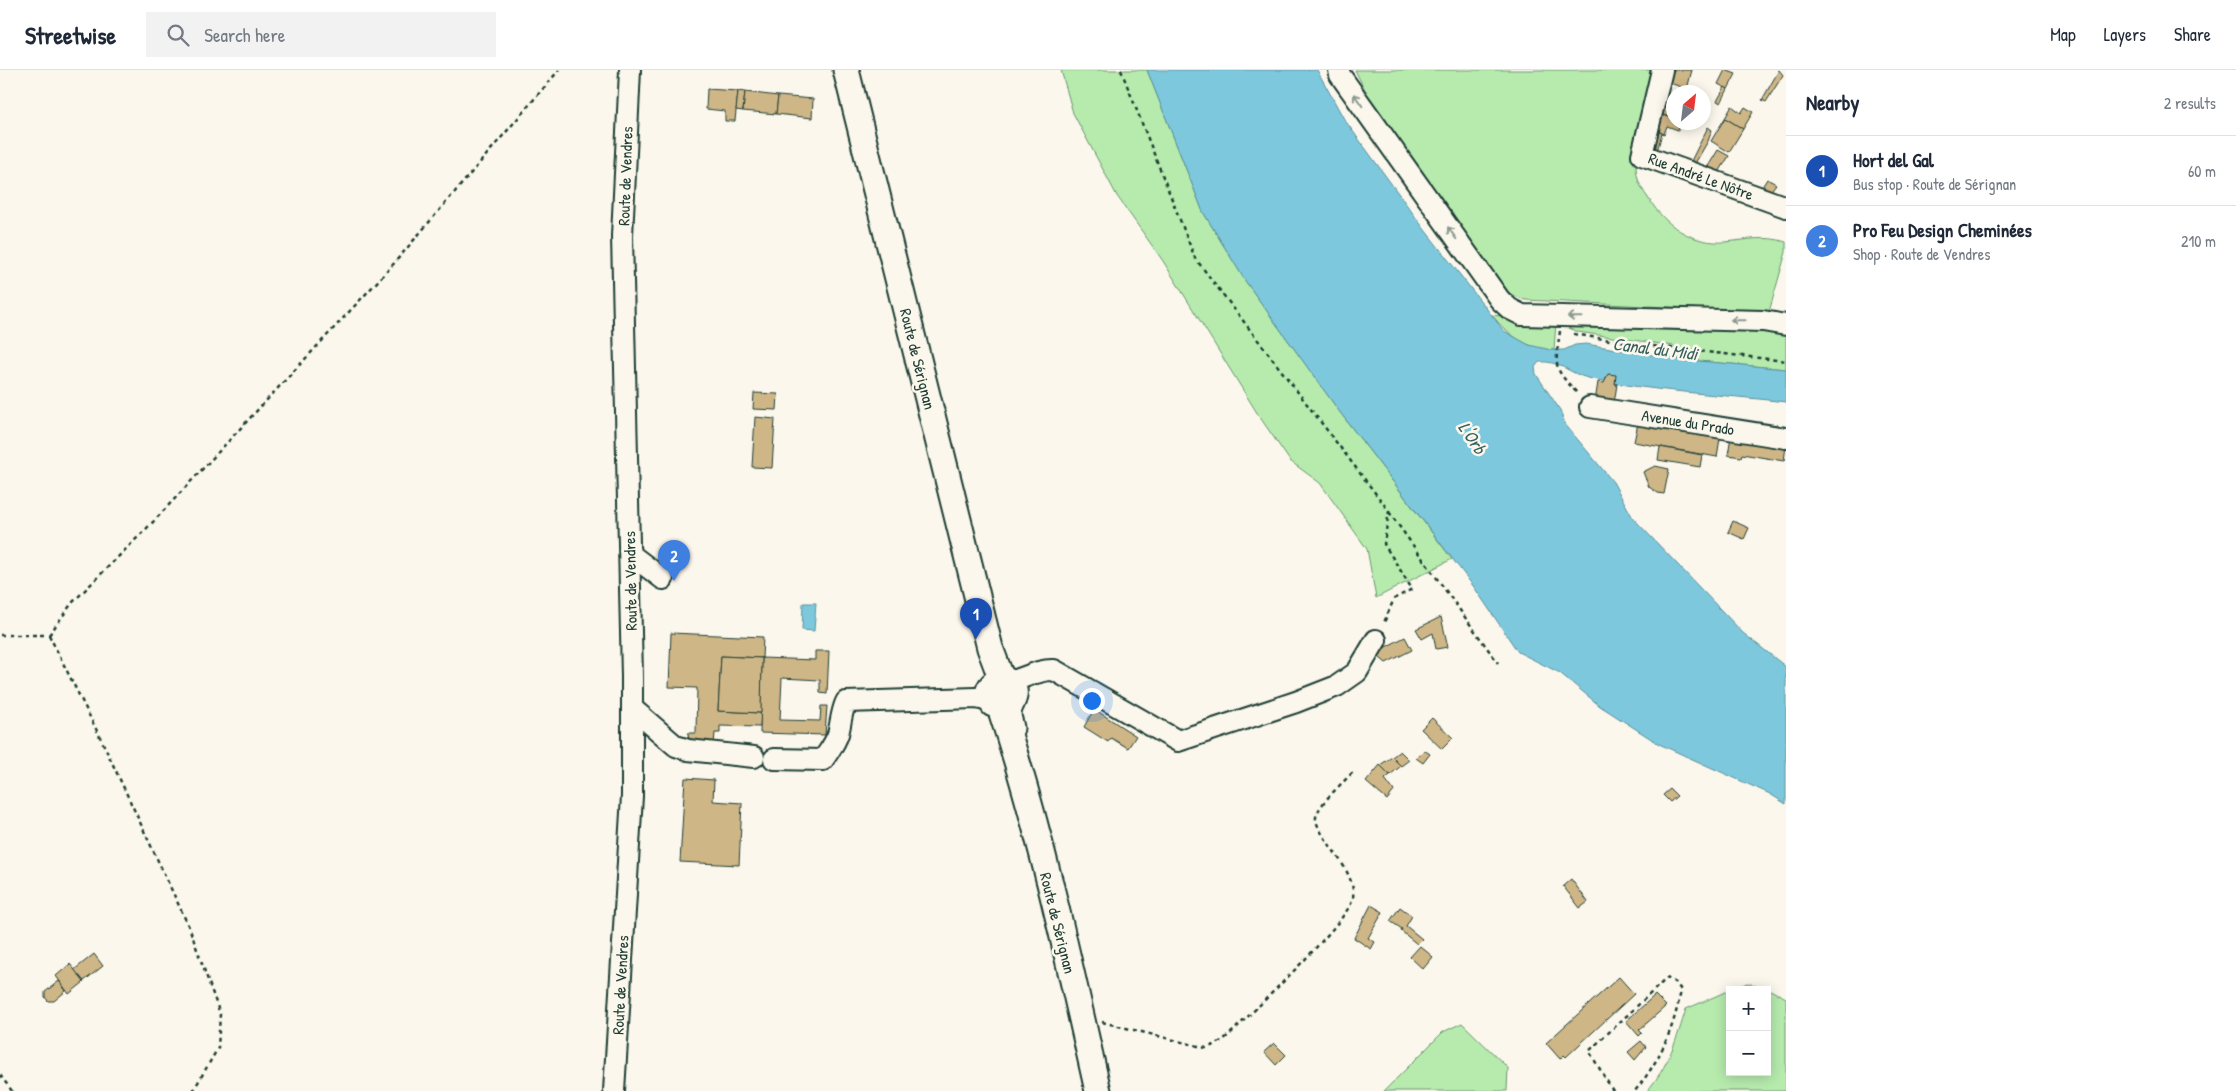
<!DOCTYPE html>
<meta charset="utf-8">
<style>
:root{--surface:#fff;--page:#f2f2f3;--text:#1f2937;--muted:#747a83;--line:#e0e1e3;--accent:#ea580c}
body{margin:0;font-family:"Patrick Hand",sans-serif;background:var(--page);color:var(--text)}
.controls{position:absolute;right:15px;bottom:15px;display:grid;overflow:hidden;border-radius:0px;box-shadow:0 2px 12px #0003}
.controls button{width:45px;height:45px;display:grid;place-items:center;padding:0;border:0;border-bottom:1px solid var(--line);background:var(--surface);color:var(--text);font:25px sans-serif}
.compass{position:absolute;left:1666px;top:15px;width:45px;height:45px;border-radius:50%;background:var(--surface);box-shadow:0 2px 12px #0003;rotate:28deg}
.you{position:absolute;left:1091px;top:630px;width:18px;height:18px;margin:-12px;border:4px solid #fff;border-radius:50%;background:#1a73e8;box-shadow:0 0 0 8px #1a73e833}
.badge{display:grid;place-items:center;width:32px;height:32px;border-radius:50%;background:var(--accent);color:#fff;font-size:16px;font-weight:700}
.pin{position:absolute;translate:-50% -41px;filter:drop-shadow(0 1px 2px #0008)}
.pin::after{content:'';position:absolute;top:26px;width:18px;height:15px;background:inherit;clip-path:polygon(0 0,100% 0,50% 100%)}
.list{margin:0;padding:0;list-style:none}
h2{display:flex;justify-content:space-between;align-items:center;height:65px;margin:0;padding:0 20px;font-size:21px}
h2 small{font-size:16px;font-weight:400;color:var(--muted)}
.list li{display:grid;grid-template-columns:32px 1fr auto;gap:15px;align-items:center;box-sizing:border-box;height:70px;padding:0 20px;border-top:1px solid var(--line)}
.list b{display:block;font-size:19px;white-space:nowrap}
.list p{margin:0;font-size:16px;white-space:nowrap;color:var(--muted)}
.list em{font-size:16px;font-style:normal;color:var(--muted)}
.icon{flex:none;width:28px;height:28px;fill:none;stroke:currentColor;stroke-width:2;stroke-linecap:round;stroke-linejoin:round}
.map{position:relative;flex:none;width:1786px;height:1021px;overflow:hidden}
header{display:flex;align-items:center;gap:30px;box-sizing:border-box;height:70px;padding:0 25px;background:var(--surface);border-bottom:1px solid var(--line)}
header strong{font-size:24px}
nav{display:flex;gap:28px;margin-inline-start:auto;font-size:18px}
.search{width:350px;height:45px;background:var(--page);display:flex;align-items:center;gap:12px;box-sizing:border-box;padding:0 18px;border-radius:0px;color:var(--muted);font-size:19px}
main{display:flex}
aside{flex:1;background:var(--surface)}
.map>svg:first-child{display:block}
</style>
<header>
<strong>Streetwise</strong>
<div class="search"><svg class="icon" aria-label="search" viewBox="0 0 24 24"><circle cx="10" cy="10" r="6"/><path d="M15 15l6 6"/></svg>Search here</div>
<nav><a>Map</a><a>Layers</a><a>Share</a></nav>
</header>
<main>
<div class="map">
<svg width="1786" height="1021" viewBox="0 0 1786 1021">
<rect width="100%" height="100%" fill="#fbf7ec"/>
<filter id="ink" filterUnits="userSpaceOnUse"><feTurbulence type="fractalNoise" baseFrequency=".02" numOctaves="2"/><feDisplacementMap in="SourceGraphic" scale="10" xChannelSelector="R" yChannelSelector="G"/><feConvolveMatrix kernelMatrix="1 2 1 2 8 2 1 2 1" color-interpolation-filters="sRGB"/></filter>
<g filter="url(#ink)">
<g fill="#b6ebad" stroke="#6a9470">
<polygon points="1061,0 1147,0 1203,142 1246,212 1339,341 1452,489 1376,528 1367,479 1320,413 1290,391 1259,346 1163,191 1117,126 1073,43"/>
<path d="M1355,0h303l-22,89c-1,21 5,29 17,46 17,24 42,39 72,37 22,-2 40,-7 61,0v10l-17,60 -244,-12 -15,-6 -143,-200z"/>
<path d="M1492,245l64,7 -2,28c-27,-1 -46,-15 -62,-35z"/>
<polygon points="1566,252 1786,261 1786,299 1677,289 1674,276 1578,262 1568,258"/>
<path d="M1747,913l19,5 20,10v93h-139c21,-24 30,-52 39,-82l44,-19v82h37v-82h-36z"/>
<polygon points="1462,953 1508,998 1507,1021 1384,1021 1443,962"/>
</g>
<g fill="#7ec8de" stroke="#58909a">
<path d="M1147,0h170l27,49 81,111 79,101 25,14 22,5h13l11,-5 11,-1 91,15 109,10v33c-66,-8 -133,-10 -198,-24 -18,-4 -29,-18 -49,-16l-4,5 1,7 24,36 4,13 49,59 20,36 110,115 43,34v137l-16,-10 -111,-50 -59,-38 -40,-33 -42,-21 -44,-65 -135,-176 -93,-129 -43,-70z"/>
<polygon points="803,533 816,533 814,561 802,560"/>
</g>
<g fill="#cfb686" stroke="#1f3d34">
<polygon points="1673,0 1692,0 1687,19 1670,13"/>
<polygon points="1725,0 1736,4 1728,19 1718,14"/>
<polygon points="1779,0 1783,5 1766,32 1762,30"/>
<polygon points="1725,17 1728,19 1721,33 1717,31"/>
<polygon points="707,19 738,21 735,51 725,51 725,41 706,39"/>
<polygon points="738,21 745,22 743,41 736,40"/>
<polygon points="745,22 778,26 776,44 743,41"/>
<polygon points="1662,25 1674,31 1674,41 1671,48 1658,43"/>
<polygon points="778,26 813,29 812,48 776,44"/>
<polygon points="1732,36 1741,43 1745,37 1753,42 1743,59 1725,48"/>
<polygon points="1658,43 1674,49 1674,52 1679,52 1678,60 1667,56 1664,64 1654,59"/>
<polygon points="1725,48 1743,59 1729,82 1711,71"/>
<polygon points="1708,57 1712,60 1708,71 1693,97 1688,97"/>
<polygon points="1654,59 1662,63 1656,85 1648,81"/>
<polygon points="1718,80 1729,86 1716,107 1704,103"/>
<polygon points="1767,109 1776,114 1770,122 1762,117"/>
<polygon points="1608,304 1616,305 1615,314 1617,314 1614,334 1595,332 1598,312 1604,313"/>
<polygon points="754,323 778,324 777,340 753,339"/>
<polygon points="755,347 775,349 772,398 752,397"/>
<polygon points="1638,353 1720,368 1717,387 1634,372"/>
<polygon points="1731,366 1786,376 1784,391 1742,384 1741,387 1728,385"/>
<polygon points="1660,377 1702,385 1700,397 1658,390"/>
<polygon points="1655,396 1669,399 1664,424 1658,423 1649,417 1643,402"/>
<polygon points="1733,451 1749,458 1744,469 1728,462"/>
<polygon points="1441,547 1448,577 1436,579 1433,563 1422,569 1416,559"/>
<polygon points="671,563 763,567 762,588 721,586 718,641 761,643 760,657 720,656 720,663 715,663 714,674 689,673 688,663 696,663 697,618 669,617"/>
<polygon points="1405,567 1412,580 1386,593 1374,583"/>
<polygon points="815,581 829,581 827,624 820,623 820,610 782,608 780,650 820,651 821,636 827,636 825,665 760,663 762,588 815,590"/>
<polygon points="721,586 762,588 761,643 718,641"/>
<polygon points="1094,639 1136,666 1128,678 1111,668 1108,672 1084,657"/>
<polygon points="1432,648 1453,668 1442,679 1421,659"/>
<polygon points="1424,680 1430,684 1423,693 1416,688"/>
<polygon points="1400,681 1409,690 1401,696 1392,687"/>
<polygon points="1392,687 1401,696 1390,705 1380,695"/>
<polygon points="1380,695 1390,705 1385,709 1394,721 1387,730 1366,712"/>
<polygon points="685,708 714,710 713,731 742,733 739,795 680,792"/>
<polygon points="1670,719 1677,726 1670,732 1663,725"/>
<polygon points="1571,809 1588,832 1580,838 1563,816"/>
<polygon points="1371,835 1383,842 1368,868 1375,872 1371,879 1354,868"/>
<polygon points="1400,837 1412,846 1406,856 1422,869 1417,874 1401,861 1402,859 1390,851"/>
<polygon points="1420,876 1433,887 1423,899 1410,887"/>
<polygon points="94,884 103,896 84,911 74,900"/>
<polygon points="70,894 84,912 69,924 56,906"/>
<polygon points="1619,907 1634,924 1566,987 1564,985 1560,989 1546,973"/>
<polygon points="59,911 66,921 54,931 48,931 45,927 45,922"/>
<polygon points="1655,925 1666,936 1639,960 1642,963 1639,966 1626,951"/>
<polygon points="1641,971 1646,977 1635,990 1628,982"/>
<polygon points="1274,973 1286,985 1276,995 1264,982"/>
</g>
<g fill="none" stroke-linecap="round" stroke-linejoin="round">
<g stroke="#1f3d34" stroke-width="24">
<g id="minor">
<polyline points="1339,0 1340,5 1500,230 1510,239 1522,245 1763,251 1786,255"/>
<polyline points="1662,0 1642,85 1786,137"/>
<polyline points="1590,337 1786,368"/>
<polyline points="630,484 663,509"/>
<path d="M1008,612c16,-3 30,-13 46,-12l124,71 118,-39 41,-16 20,-14 19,-32"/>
<polyline points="632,638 676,676 688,680 754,687"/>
<path d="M774,689l49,1c5,-8 12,-16 15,-26 3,-11 3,-21 8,-32l130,-4 14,3"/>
<polyline points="614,1021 632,726 632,606 622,166 630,0"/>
</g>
</g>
<g stroke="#1f3d34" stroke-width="29">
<g id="major">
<polyline points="846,0 990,578 1002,610"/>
<path d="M1000,637c41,125 69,255 98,384"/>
<path d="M1011,658c-1,-5 -3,-10 -3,-15 1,-8 8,-15 6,-23 -4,-17 -24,-10 -26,4l5,10 10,2 9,-5"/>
</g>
</g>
<g stroke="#1f3d34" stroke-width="2.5" stroke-dasharray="4 4" stroke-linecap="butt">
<polyline points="1121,0 1195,188 1389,441 1384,474 1412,519 1394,529 1383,555"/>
<path d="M1560,261c-5,38 -8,35 19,64"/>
<polyline points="1574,264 1627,273 1786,291"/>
<polyline points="1389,442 1498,593"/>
<polyline points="0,565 49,565"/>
<polyline points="49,565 72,533 153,452 390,198 559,0"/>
<polyline points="49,565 101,669 189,857 220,944 218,978 193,1021"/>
<path d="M1102,952l104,26 11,-4 11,-8c21,-21 122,-116 125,-138 4,-29 -39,-64 -37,-81 2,-13 30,-37 39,-47"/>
<polyline points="0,1005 12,1021"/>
<path d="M1613,1021l-24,-40 78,-73 9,5 5,7c-7,39 -21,70 -46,101"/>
</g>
<use href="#minor" stroke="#fbf7ec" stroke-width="20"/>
<use href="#major" stroke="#fbf7ec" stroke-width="25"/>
</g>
<defs><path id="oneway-shaft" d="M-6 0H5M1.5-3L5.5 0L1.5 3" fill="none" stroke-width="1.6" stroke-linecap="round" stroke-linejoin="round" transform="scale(1.25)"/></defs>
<g stroke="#8d9a90">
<use href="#oneway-shaft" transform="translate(1358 30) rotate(-125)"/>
<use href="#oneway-shaft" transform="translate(1452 163) rotate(-125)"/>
<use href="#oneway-shaft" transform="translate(1575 247) rotate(-179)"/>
<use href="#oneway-shaft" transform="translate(1738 250) rotate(-179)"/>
</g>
</g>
<g text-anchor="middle" stroke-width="5" stroke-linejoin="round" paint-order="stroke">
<g font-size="16" fill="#1f3d34" stroke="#fbf7ec">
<text transform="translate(625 106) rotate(-88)" y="6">Route de Vendres</text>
<text transform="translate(1701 106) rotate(20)" y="6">Rue André Le Nôtre</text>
<text transform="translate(918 289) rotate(76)" y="6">Route de Sérignan</text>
<text transform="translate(1688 352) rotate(9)" y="6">Avenue du Prado</text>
<text transform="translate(630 511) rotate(-91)" y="6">Route de Vendres</text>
<text transform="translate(1058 853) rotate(76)" y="6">Route de Sérignan</text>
<text transform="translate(620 915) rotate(-87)" y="6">Route de Vendres</text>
</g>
<g font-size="18" font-style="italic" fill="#37605e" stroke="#fbf7ec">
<text transform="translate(1655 279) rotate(7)" y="6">Canal du Midi</text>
<text transform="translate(1472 368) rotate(56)" y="6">L'Orb</text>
</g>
</g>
</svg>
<div class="controls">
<button>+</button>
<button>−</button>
</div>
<svg class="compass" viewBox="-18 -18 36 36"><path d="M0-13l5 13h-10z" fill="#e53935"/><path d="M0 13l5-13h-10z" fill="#747a83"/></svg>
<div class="you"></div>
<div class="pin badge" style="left:976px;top:569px;background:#1a4fb4">1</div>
<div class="pin badge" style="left:674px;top:511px;background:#3f7fe0">2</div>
</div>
<aside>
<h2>Nearby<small>2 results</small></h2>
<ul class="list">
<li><span class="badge" style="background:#1a4fb4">1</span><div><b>Hort del Gal</b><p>Bus stop · Route de Sérignan</p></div><em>60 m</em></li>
<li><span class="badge" style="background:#3f7fe0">2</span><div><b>Pro Feu Design Cheminées</b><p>Shop · Route de Vendres</p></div><em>210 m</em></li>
</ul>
</aside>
</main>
